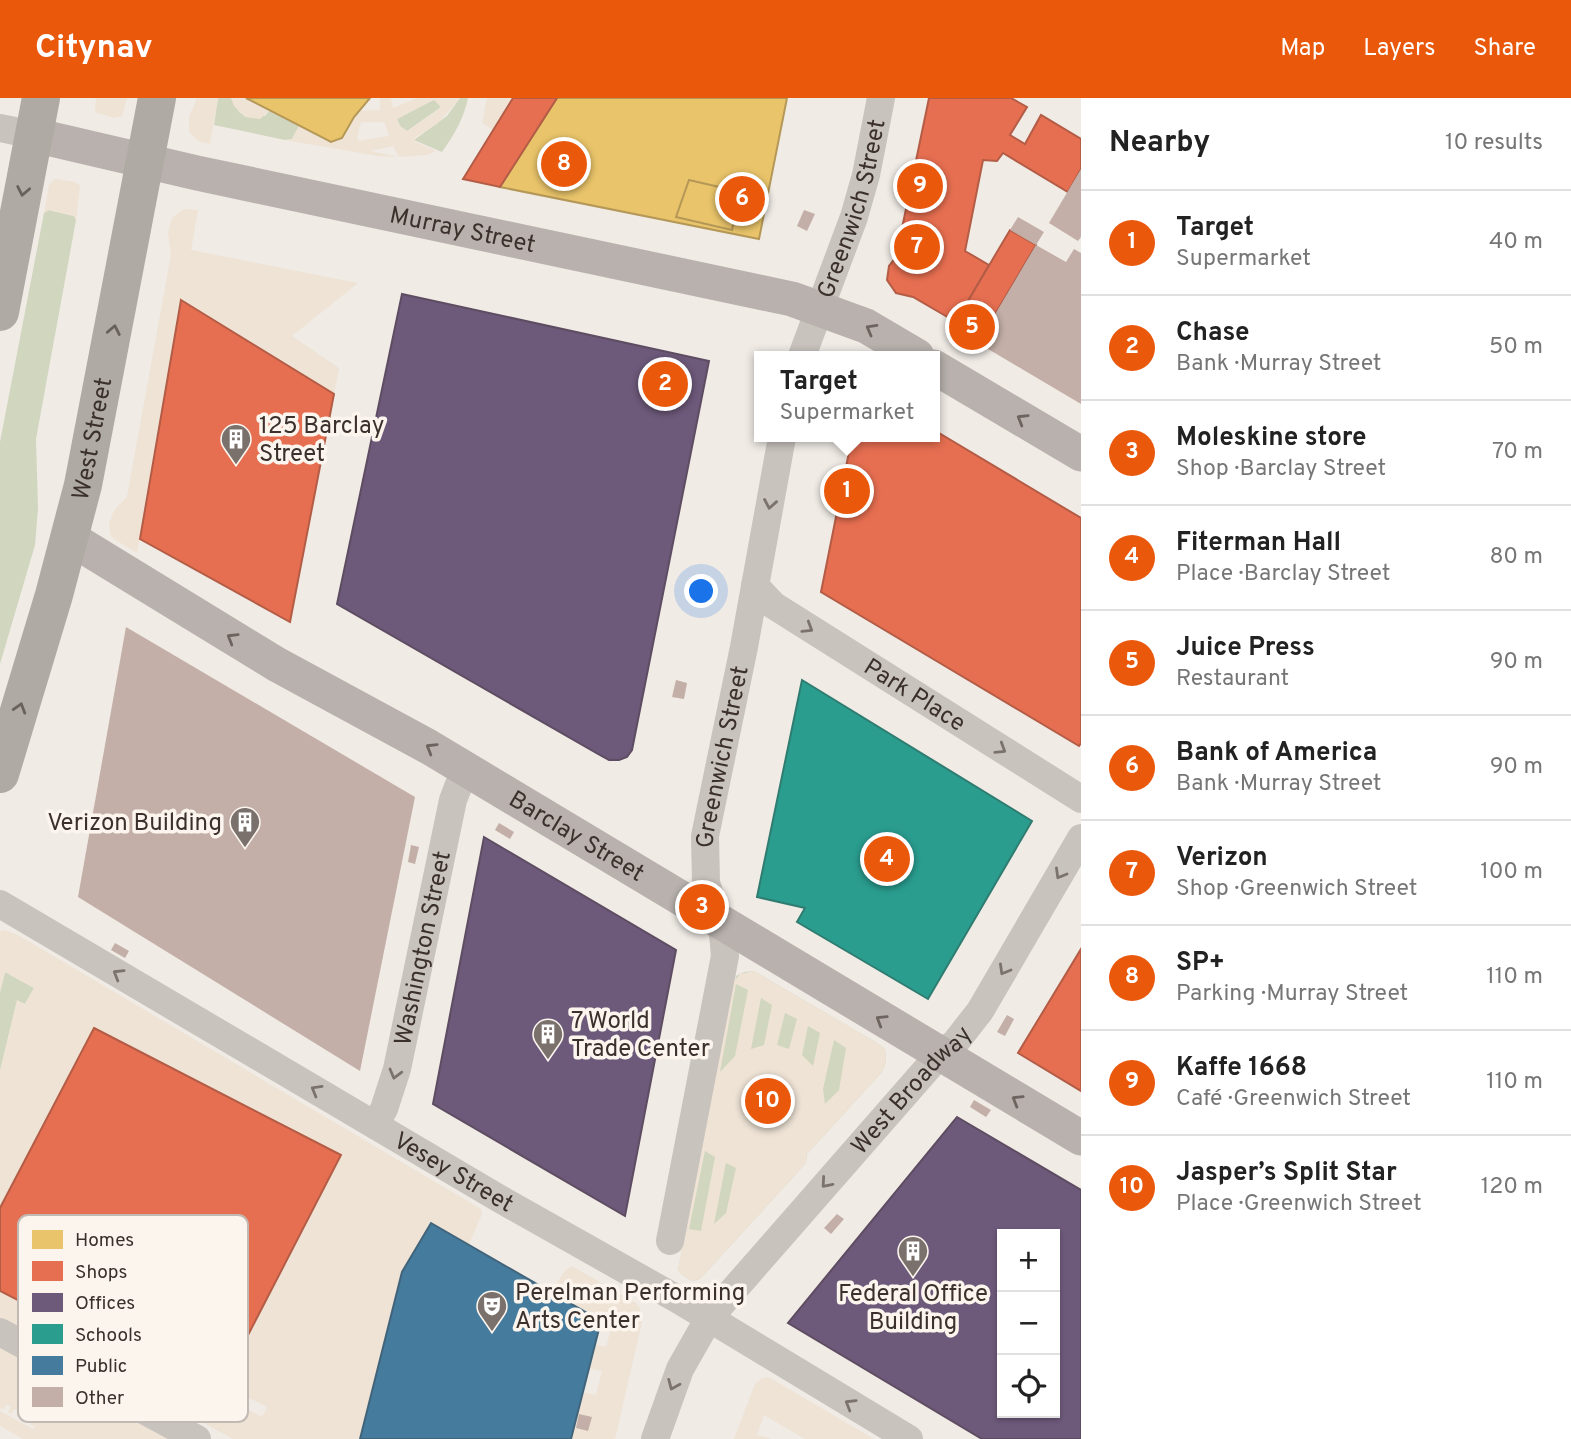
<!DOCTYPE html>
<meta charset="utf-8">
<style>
:root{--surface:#fff;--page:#f6f6f6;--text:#222;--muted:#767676;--line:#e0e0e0;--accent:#ea580c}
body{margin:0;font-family:Overpass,sans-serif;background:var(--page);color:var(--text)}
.controls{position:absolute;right:21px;bottom:21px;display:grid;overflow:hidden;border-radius:0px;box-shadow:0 2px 5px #0004}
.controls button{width:63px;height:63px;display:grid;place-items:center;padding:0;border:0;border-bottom:2px solid var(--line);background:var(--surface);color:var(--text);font:35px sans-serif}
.you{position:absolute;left:702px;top:494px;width:24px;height:24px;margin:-18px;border:5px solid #fff;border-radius:50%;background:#1a73e8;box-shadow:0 0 0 10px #1a73e833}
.badge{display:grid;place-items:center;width:46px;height:46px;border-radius:50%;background:var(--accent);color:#fff;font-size:23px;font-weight:700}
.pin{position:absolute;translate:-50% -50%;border:4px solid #fff;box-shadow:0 2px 7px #0006}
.popup{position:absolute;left:754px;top:253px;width:186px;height:91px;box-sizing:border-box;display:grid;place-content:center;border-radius:0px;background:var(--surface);filter:drop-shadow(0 2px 5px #0005);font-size:23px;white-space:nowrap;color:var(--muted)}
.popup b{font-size:26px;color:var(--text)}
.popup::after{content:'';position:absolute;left:50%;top:100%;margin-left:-14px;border:14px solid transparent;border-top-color:var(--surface)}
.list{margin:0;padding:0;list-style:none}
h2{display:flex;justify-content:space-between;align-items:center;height:91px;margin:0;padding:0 28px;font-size:30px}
h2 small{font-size:23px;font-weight:400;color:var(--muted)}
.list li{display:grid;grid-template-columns:46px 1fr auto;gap:21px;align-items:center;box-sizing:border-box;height:105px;padding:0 28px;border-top:2px solid var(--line)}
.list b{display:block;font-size:26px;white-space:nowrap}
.list p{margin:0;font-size:23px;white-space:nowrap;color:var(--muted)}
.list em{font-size:23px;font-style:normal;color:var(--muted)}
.icon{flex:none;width:38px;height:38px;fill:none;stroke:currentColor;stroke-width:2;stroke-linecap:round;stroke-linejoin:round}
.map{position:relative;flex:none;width:1081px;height:1341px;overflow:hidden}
header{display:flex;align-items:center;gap:42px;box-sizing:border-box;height:98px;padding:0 35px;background:var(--accent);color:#fff}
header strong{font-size:33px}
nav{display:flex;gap:38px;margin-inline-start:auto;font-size:24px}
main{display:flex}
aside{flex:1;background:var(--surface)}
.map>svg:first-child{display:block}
</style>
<header>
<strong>Citynav</strong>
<nav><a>Map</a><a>Layers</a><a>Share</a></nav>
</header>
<main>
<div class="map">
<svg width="1081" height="1341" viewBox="0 0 1081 1341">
<rect width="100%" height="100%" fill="#f0ebe5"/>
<g fill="#d1d6bf">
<polygon points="218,0 231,0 240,15 265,18 269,13 299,28 292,41 285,42 214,27"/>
<path d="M460,0h8c-4,20 -14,37 -26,54l-28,-12 33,-24z"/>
<polygon points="434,1 441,9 407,33 400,28 397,21"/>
<polygon points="48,112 74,118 76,122 36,341 38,410 35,447 0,566 0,344 44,115"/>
<polygon points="754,873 877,945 885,951 886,964 882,974 807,1056 806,1065 700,1181 692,1183 681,1176 678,1172 736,878 744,874"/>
<polygon points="5,874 34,890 25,906 17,903 0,973 0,894"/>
</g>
<g fill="#eee3d5" fill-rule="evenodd">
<polygon points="96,0 127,0 122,18 114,20 95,14"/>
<polygon points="197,0 218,0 210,46 198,43 189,34 189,19"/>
<polygon points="231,0 246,0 269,13 260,21 245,19 234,8"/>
<path d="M380,0h11l2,10 24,-10h43l-23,26 -23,14 2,4 20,9 -9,4 -28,2 -6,-11 -22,5 27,6 -20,-1 -93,-16 7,-1 7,-13 27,15h10l6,-3 17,-27 21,-1zM434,2l7,7 -7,6 -27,18 -7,-5 -3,-7zM361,24h23l5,14 -30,5 -2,-3z"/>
<polygon points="487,0 513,0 493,32 482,25"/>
<polygon points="55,81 75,84 80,88 76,122 74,118 49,112 44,115 49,87"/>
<polygon points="184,111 198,112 191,152 358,185 292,238 339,270 334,296 181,203 137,455 114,441 110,436 109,425 115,411 127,399 171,157 168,135 172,120"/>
<path d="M4,832l14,5 463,274 1,5 -13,30 -38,-21 -29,49 -42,167h-127l-183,-100 -20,-3 -30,-17v-28l214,110 127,-245 -247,-128 -94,180v-137l17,-71 8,4 9,-16 -29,-16 -5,20v-61zM239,1295l28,14 -5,10 -28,-15z"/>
<path d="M754,873l123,72 8,6 1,13 -4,10 -75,82 -1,9 -106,116 -8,2 -11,-7 -3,-4 53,-285 9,-11zM736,886l12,6 -13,66 -15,16zM761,900l11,7 -8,40 -13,4zM785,915l12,6 -8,30 -12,-4zM808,928l12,7 -7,33 -11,-11zM834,942l12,8 -7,42 -14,14 -2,-15zM765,984h7l14,25 -8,10 -6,2h-7l-11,-31zM705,1053l10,6 -14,74 -12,-2zM726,1065l10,5 -10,45 -12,11z"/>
<polygon points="572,1168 636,1205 640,1210 642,1224 615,1341 571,1341 583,1294 596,1297 602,1273 589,1270 594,1246 606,1249 612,1227 601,1223 551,1194 565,1173"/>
<polygon points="0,1246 171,1341 23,1341 0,1328 0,1313 33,1331 35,1329 30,1326 32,1321 28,1318 25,1323 23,1322 26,1317 21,1314 17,1319 16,1318 18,1313 14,1311 11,1316 8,1314 11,1309 7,1307 3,1311 0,1310"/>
<polygon points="768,1279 772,1281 874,1341 805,1341 764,1317 757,1337 772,1341 734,1341 755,1286 762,1280"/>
</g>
<circle fill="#a1c2c1" cx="768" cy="1002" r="19"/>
<g fill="#e9c46a" stroke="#b59857" stroke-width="2">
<polygon points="246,0 370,0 354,19 342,40 331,44"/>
<polygon points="557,0 787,0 759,141 500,89"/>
<polygon points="689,82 741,94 732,132 676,119"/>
</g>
<g fill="#e76f51" stroke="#b35c46" stroke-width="2">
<polygon points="513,0 557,0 500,89 463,81"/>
<polygon points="929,0 1011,0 1027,9 1010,37 1025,46 1041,17 1081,41 1081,71 1068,94 1003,55 997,63 983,62 965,153 989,167 956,224 913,199 896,195 887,182 889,168 896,159"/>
<polygon points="1010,132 1036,147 978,245 952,230"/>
<polygon points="181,202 334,296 290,524 140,441"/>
<polygon points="934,332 1081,420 1081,645 1079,648 821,494 852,339 934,339"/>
<polygon points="1081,851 1081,993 1018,955"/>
<polygon points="94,930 341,1057 214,1303 0,1193 0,1110"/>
</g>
<g fill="#6d597a" stroke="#5e4d62" stroke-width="2" fill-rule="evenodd">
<polygon points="402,196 709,263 632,652 627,659 619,662 609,662 598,656 337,506"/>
<polygon points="484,739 676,852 625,1118 433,1006"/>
<path d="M957,1019l124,73v249h-99l-194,-116zM1002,1136h53v179h-53z"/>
</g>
<polygon fill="#2a9d8f" stroke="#2f7c71" stroke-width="2" points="802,582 1032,723 928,901 797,824 805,810 757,799"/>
<polygon fill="#457b9d" stroke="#42647b" stroke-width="2" points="431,1125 601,1223 571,1341 360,1341 402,1174"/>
<g fill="#c3afa7">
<polygon points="1081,71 1081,139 1078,143 1049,125"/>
<polygon points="804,112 815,116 807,133 797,128"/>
<polygon points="1018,119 1044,134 1036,147 1066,164 1074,151 1081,155 1081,306 978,245 1036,147 1010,132"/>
<polygon points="126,529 415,699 360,973 78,799"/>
<polygon points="676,582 687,585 684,601 672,599"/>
<polygon points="499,725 514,734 510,741 495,732"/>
<polygon points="411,747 419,749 415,766 408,764"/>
<polygon points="115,845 129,853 125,860 111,852"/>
<polygon points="1007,917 1014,921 1005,938 997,934"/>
<polygon points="974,1002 991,1012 986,1019 970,1009"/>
<polygon points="837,1116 844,1121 831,1136 824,1130"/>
<polygon points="579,1316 592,1319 588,1333 576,1330"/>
</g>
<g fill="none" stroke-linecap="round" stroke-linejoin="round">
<g stroke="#c9c3be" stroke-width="28">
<polyline points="0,30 34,37"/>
<path id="s1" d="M802,258l52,-139 12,-42 15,-77"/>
<path id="s2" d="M755,488l18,19 308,194"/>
<path id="s3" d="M0,806l500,295 179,101 230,139"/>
<path id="s4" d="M375,1027l9,-16 13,-40 56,-269 12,-31"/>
<path id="s5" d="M670,1143l55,-285 -2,-22 -17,-51 -1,-47 39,-189 38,-210"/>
<polyline points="0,1234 197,1341"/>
<path id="s6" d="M655,1341l25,-70 29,-51 231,-264 15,-11 25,-32 101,-173"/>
</g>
<g stroke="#b8b1ad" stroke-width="35">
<path id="s7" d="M34,37l163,38 595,126 74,27 51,30"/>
<polyline points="934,269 1081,356"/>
<path id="s8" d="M70,440l206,126 153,83 652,391"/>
</g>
<g stroke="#afaaa4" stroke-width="38">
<polyline points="0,214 41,0"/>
<path id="s9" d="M0,676l54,-179 29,-110 74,-387"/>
</g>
</g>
<defs><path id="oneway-chevron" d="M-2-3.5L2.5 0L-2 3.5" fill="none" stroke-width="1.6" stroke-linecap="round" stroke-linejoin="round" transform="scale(1.75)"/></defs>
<g stroke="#69615b">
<use href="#oneway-chevron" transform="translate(23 93) rotate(101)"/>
<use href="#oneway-chevron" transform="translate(114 232) rotate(-79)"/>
<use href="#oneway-chevron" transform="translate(20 610) rotate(-73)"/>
</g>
<g stroke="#6d645f">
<use href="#oneway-chevron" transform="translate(871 231) rotate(-151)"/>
<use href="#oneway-chevron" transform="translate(1022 321) rotate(-149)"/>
<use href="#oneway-chevron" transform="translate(232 540) rotate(-149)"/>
<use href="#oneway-chevron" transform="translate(431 650) rotate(-149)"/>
<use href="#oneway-chevron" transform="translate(881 922) rotate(-148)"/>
<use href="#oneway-chevron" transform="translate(1017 1002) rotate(-149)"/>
</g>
<g stroke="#7b726d">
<use href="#oneway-chevron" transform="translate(770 406) rotate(100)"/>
<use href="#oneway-chevron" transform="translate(808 530) rotate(32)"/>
<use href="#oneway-chevron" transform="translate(1001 651) rotate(32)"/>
<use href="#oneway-chevron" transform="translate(1060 776) rotate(120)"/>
<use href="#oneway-chevron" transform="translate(1004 872) rotate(120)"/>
<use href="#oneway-chevron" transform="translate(118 876) rotate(-149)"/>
<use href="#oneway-chevron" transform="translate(395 976) rotate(105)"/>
<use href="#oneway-chevron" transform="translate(316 992) rotate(-150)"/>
<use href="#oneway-chevron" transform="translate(826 1085) rotate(131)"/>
<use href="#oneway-chevron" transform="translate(673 1287) rotate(113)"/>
<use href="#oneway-chevron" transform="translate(850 1306) rotate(-149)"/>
</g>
<defs>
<g id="building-pin" transform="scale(1.575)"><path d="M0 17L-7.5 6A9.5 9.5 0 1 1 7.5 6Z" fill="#7a716c" stroke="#fbf5ee"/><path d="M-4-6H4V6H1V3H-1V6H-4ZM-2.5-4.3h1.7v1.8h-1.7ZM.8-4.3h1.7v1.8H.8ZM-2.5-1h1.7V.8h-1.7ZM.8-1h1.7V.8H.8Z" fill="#fff"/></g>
<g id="theatre-pin" transform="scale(1.575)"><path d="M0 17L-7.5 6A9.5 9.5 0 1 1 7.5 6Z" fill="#7a716c" stroke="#fbf5ee"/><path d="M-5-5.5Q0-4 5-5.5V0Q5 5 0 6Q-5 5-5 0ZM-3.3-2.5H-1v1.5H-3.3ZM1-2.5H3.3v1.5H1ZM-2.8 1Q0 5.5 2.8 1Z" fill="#fff"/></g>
</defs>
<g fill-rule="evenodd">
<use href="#building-pin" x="236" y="341"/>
<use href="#building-pin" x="245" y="724"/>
<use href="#building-pin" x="548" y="936"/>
<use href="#building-pin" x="913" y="1153"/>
<use href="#theatre-pin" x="492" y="1208"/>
</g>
<g text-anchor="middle" stroke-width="7" stroke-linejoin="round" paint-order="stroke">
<g font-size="24" fill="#3b302b" stroke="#fbf5ee">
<text dy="8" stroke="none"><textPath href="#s1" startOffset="156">Greenwich Street</textPath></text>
<text dy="8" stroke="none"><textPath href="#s7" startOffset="439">Murray Street</textPath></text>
<text dy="8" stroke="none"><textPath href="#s9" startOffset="348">West Street</textPath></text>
<text dy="8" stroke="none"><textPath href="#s2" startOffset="194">Park Place</textPath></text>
<text dy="8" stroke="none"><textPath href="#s5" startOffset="494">Greenwich Street</textPath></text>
<text dy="8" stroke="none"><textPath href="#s8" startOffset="588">Barclay Street</textPath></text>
<text dy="8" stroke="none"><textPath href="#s4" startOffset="184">Washington Street</textPath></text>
<text dy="8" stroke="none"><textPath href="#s6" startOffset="438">West Broadway</textPath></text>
<text dy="8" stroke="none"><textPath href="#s3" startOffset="527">Vesey Street</textPath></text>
</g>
<g font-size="24" fill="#3b302b" stroke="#fbf5ee" text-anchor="start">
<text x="259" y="335">125 Barclay<tspan x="259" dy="28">Street</tspan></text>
<text x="222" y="732" text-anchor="end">Verizon Building</text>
<text x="571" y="930">7 World<tspan x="571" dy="28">Trade Center</tspan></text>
<text x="515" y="1202">Perelman Performing<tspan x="515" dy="28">Arts Center</tspan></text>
<text x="913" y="1203" text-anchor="middle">Federal Office<tspan x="913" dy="28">Building</tspan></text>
</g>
</g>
<rect x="18" y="1117" width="230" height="207" rx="10" fill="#fbf5ee" stroke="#c1bab4" stroke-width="2"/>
<rect x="32" y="1132" width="31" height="19" fill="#e9c46a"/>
<rect x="32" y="1163" width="31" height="20" fill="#e76f51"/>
<rect x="32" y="1195" width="31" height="19" fill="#6d597a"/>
<rect x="32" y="1226" width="31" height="20" fill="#2a9d8f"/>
<rect x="32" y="1258" width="31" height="19" fill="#457b9d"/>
<rect x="32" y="1289" width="31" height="20" fill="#c3afa7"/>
<g font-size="19" fill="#3b302b">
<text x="75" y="1148">Homes</text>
<text x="75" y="1180">Shops</text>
<text x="75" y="1211">Offices</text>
<text x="75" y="1243">Schools</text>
<text x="75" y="1274">Public</text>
<text x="75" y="1306">Other</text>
</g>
</svg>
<div class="controls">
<button>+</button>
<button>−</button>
<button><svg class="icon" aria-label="locate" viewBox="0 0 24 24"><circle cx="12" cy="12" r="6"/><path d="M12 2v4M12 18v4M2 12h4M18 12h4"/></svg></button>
</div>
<div class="you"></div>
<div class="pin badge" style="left:847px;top:393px">1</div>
<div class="popup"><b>Target</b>Supermarket</div>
<div class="pin badge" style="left:665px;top:286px">2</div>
<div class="pin badge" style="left:702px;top:809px">3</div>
<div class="pin badge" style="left:887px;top:761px">4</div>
<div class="pin badge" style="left:972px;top:229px">5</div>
<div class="pin badge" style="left:742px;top:101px">6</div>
<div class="pin badge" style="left:917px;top:149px">7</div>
<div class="pin badge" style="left:564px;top:66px">8</div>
<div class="pin badge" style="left:920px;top:88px">9</div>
<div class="pin badge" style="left:768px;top:1003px">10</div>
</div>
<aside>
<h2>Nearby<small>10 results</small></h2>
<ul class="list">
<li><span class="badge">1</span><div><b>Target</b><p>Supermarket</p></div><em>40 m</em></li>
<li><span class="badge">2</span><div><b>Chase</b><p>Bank · Murray Street</p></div><em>50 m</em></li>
<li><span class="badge">3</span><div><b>Moleskine store</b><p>Shop · Barclay Street</p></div><em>70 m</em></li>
<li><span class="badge">4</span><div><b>Fiterman Hall</b><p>Place · Barclay Street</p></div><em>80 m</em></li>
<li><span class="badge">5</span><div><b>Juice Press</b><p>Restaurant</p></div><em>90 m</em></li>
<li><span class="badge">6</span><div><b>Bank of America</b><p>Bank · Murray Street</p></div><em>90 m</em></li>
<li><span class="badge">7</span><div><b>Verizon</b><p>Shop · Greenwich Street</p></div><em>100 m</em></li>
<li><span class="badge">8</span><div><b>SP+</b><p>Parking · Murray Street</p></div><em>110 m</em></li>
<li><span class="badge">9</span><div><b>Kaffe 1668</b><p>Café · Greenwich Street</p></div><em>110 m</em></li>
<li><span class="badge">10</span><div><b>Jasper’s Split Star</b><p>Place · Greenwich Street</p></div><em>120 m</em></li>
</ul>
</aside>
</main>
